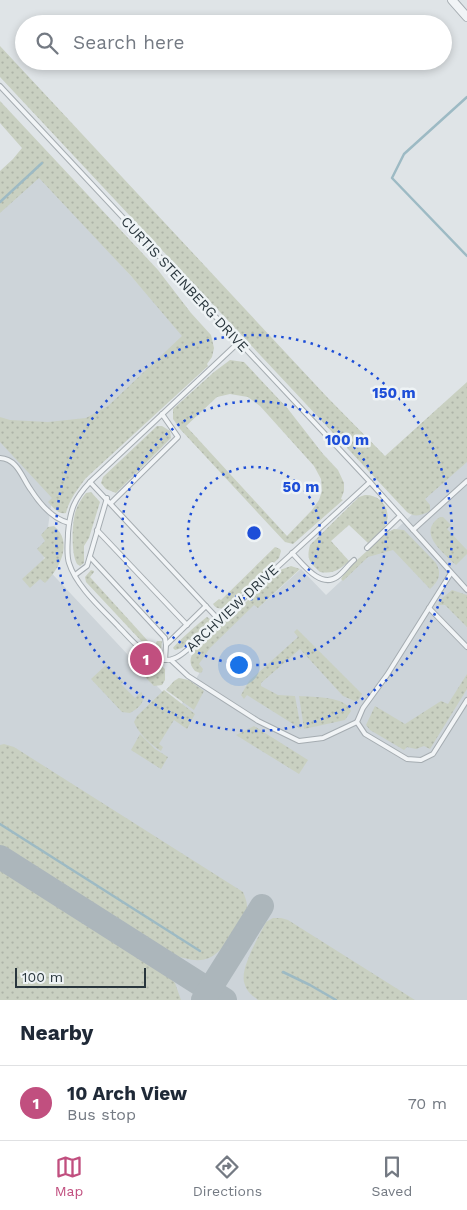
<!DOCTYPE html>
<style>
:root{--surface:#fff;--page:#f2f2f3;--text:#1f2937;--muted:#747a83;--line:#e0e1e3;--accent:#c14f7f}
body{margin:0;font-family:"Work Sans",sans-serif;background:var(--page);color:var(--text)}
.scale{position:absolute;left:15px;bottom:12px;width:131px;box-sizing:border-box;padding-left:5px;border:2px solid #29363d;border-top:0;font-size:14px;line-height:18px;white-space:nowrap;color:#29363d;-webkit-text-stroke:4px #eef3f5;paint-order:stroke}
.you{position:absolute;left:238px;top:664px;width:18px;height:18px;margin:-12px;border:4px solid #fff;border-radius:50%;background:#1a73e8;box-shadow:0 0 0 8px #1a73e833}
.badge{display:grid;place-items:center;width:32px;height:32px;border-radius:50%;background:var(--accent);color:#fff;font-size:16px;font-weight:700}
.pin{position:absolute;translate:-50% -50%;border:2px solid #fff;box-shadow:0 1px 5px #0006}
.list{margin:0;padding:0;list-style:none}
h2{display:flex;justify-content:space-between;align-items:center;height:65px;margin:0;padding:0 20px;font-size:21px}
h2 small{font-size:16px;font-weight:400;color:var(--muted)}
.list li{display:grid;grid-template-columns:32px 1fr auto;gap:15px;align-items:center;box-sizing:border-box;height:75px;padding:0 20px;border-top:1px solid var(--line)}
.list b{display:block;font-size:19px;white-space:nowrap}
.list p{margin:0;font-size:16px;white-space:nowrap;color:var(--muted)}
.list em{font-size:16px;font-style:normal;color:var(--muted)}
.icon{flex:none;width:28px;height:28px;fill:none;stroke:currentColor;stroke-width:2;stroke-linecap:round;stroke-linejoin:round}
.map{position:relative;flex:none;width:467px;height:1000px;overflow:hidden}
.search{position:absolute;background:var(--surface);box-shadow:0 2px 8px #0003;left:15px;right:15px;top:15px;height:55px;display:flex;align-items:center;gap:12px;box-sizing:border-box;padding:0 18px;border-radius:28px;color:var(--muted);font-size:19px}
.sheet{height:140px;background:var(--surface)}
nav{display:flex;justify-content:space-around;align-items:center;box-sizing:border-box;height:70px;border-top:1px solid var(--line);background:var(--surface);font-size:14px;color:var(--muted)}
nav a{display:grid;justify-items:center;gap:2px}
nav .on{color:var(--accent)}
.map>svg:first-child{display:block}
</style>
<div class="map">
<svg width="467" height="1000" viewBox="0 0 467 1000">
<defs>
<pattern id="grass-dots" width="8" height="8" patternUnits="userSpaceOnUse" patternTransform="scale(1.25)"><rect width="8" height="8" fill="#c9d0c1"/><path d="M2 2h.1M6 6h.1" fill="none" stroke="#adb3a7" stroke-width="1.8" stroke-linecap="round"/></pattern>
</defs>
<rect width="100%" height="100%" fill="#dfe4e7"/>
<polygon fill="#cdd4d9" points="23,156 185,336 52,498 43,564 172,702 180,707 200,672 191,665 253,602 258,608 301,569 326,595 418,509 467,390 467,1000 0,1000 0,177"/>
<g fill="url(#grass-dots)" fill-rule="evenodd">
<path d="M0,46l327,351 58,59 82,-74v80l-42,37 5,6v6c-7,4 -16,7 -23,1l-407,-435z"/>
<path d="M0,101l158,169 33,43 20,22 3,13 -2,9 -5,7 1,2 -122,112c-9,12 -17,22 -20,35 -8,2 -13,-6 -18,-11l4,-4 -52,-56v-25l10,3 38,2 38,-4 22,-12 74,-70 -51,-60 -92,-98 -39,35v-42l13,-12 9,-11 -22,-25z"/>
<path d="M230,360l14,2 44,47 35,45 15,16 6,13v8l-3,8 2,1 -50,44 -8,-2 -105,-113 -7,-10v-10l41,-37zM230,394l18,3 12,9 54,60 7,13 1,12 -3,9 -7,10 -25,26 -101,-110 31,-29z"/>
<polygon points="157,426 162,426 170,431 171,438 116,493 106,489 101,483 103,477"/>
<path d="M91,492l9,10 -11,36 -5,8v17l-4,3 -3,-2c-6,-11 -5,-38 -2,-51 2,-7 6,-14 11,-20z"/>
<path d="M365,495c16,-1 28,16 20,31 -4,7 -12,12 -17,17l-19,-18 -18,16 18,20c-10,9 -15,13 -29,11 -10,-10 -14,-12 -10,-27l49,-48z"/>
<path d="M440,517h3l8,8 -4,4 20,21v4l-11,11c-12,-12 -40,-32 -16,-48z"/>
<path d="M54,526c20,16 5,44 -9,57l-5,-4 -10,9 -8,-9 23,-21 -8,-9 8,-8 -4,-6 7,-8z"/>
<path d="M394,529l10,1 32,33c6,11 3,18 -6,26l-37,-39 -25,7 -25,24 -2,-2 6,-10 41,-37z"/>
<path d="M275,547l5,2 1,2 -2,7 -53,50c-6,1 -10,1 -13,-4l6,-5 2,1z"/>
<path d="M291,566l9,3 -42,39 -4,-3 -44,43 -11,16 4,5 -1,3 -2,1 -5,-2c-6,-7 -6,-13 0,-21l85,-80z"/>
<polygon points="91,570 94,571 94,572 90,577 148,641 155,645 157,641 162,641 161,650 152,650 145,645 86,582 85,577"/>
<polygon points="452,590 467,595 467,627 445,605 438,605 440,600"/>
<path d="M207,617l3,2 -1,4 -27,25 -7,2 -2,-2c2,-4 29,-28 34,-31z"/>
<polygon points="297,629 362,694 357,702 343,696 300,649 261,683 261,686 278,695 295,696 301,729 247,695 244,699 241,695 249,681 298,637 294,632"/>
<polygon points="146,659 157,662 165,669 165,680 162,685 154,686 145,677 147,675 137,665"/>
<path d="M106,665l17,17 -2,2 14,14 6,-6c6,9 -2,16 -11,21l-8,-1 -31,-33z"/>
<polygon points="467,674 467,689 430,749 424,746 416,749 407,747 404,750 370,730 366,725 375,706 405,724 441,701 448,704"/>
<polygon points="179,678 189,680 204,691 194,710 166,690 174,681"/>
<path d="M164,690l31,24 -8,15 -13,-9 -15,24 4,3 -2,4c-10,-6 -23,-18 -27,-29l3,-6z"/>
<path d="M299,696c14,1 47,0 52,15l-6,9 -41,9z"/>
<polygon points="254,726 308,760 299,774 236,735"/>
<polygon points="140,734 155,749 168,757 161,769 131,750"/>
<path d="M4,744l10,3 229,145c2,5 4,9 4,15 -2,14 -25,46 -38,51 -13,5 -23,0 -34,-2l-175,-110v-101z"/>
<polygon points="0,869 165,973 175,983 181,1000 0,1000"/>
<path d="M273,918h8l7,2 127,80h-157c-5,-4 -11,-8 -13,-15 -7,-15 14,-48 21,-63z"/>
</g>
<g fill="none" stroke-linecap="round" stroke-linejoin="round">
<g stroke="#9dbac4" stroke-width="2.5">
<polyline points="467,97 404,154 392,178 467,256"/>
<polyline points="0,202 42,163"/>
<polyline points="0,824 200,951"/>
<polyline points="283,972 310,985 336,1000"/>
</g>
<g stroke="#acb6bb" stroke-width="24">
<polyline points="0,857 225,1000"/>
<polyline points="203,1000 262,906"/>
</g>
<g stroke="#a5acb1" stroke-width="6">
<g id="service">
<polyline points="0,86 370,482 467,590"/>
<path d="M239,342l-149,140c-16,17 -20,28 -22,51 0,10 -2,20 1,30 7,23 33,46 49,63 13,13 26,31 45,34 10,1 17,-4 24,-10l183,-168"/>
<path d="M0,458c18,1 22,20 31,32 9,14 22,29 38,33"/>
<polyline points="90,482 219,620"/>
<polyline points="111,503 178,437 162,414"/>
<polyline points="97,530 187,625"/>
<polyline points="413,530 467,481"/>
<polyline points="367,548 400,516"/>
<path d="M292,553c10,10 28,36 45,24 6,-4 11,-12 17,-17"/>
<polyline points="90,557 165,638 166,645 165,660"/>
<polyline points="451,573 387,675 363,708 357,722 365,734 407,759 421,760 433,754 467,700"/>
<polyline points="75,575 87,566 107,498"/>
<polyline points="429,608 467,647"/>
<polyline points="166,645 206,606"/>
<polyline points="171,660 188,676 258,721 299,741 323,738 357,722"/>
</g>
</g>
<g stroke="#a5acb1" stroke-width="10">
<polyline id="minor" points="452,0 467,17"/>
</g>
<use href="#service" stroke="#f1f4f6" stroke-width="4"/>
<use href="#minor" stroke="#f1f4f6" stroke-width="8"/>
</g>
<g fill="none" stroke="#1d4ed8" stroke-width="2.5" stroke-dasharray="2.5 5">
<circle cx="254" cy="533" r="66"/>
<circle cx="254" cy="533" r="132"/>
<circle cx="254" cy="533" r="198"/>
</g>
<g text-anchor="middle" stroke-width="5" stroke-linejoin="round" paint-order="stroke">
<g font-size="14" fill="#29363d" stroke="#eef3f5">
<text transform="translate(185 284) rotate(47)" y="5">CURTIS STEINBERG DRIVE</text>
<text transform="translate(232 608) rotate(-43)" y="5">ARCHVIEW DRIVE</text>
</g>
</g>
<circle cx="254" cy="533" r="8" fill="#1d4ed8" stroke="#eef3f5" stroke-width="2.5"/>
<g font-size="15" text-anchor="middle" font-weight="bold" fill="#1d4ed8" stroke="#eef3f5" stroke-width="5" stroke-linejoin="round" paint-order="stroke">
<text x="394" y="398">150 m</text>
<text x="347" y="445">100 m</text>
<text x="301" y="492">50 m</text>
</g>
</svg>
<div class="scale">100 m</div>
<div class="you"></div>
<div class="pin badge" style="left:146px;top:659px">1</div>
<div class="search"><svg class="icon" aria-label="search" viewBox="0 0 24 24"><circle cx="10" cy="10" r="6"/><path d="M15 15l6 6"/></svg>Search here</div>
</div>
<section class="sheet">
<h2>Nearby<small></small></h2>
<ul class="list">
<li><span class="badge">1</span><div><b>10 Arch View</b><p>Bus stop</p></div><em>70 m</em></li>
</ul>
</section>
<nav>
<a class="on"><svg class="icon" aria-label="map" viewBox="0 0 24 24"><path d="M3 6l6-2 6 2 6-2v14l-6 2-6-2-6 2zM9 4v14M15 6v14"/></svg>Map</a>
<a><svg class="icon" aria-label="directions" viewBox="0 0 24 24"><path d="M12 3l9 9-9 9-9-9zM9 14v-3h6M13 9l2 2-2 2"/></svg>Directions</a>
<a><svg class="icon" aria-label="saved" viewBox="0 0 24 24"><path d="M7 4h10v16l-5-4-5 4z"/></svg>Saved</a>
</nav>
